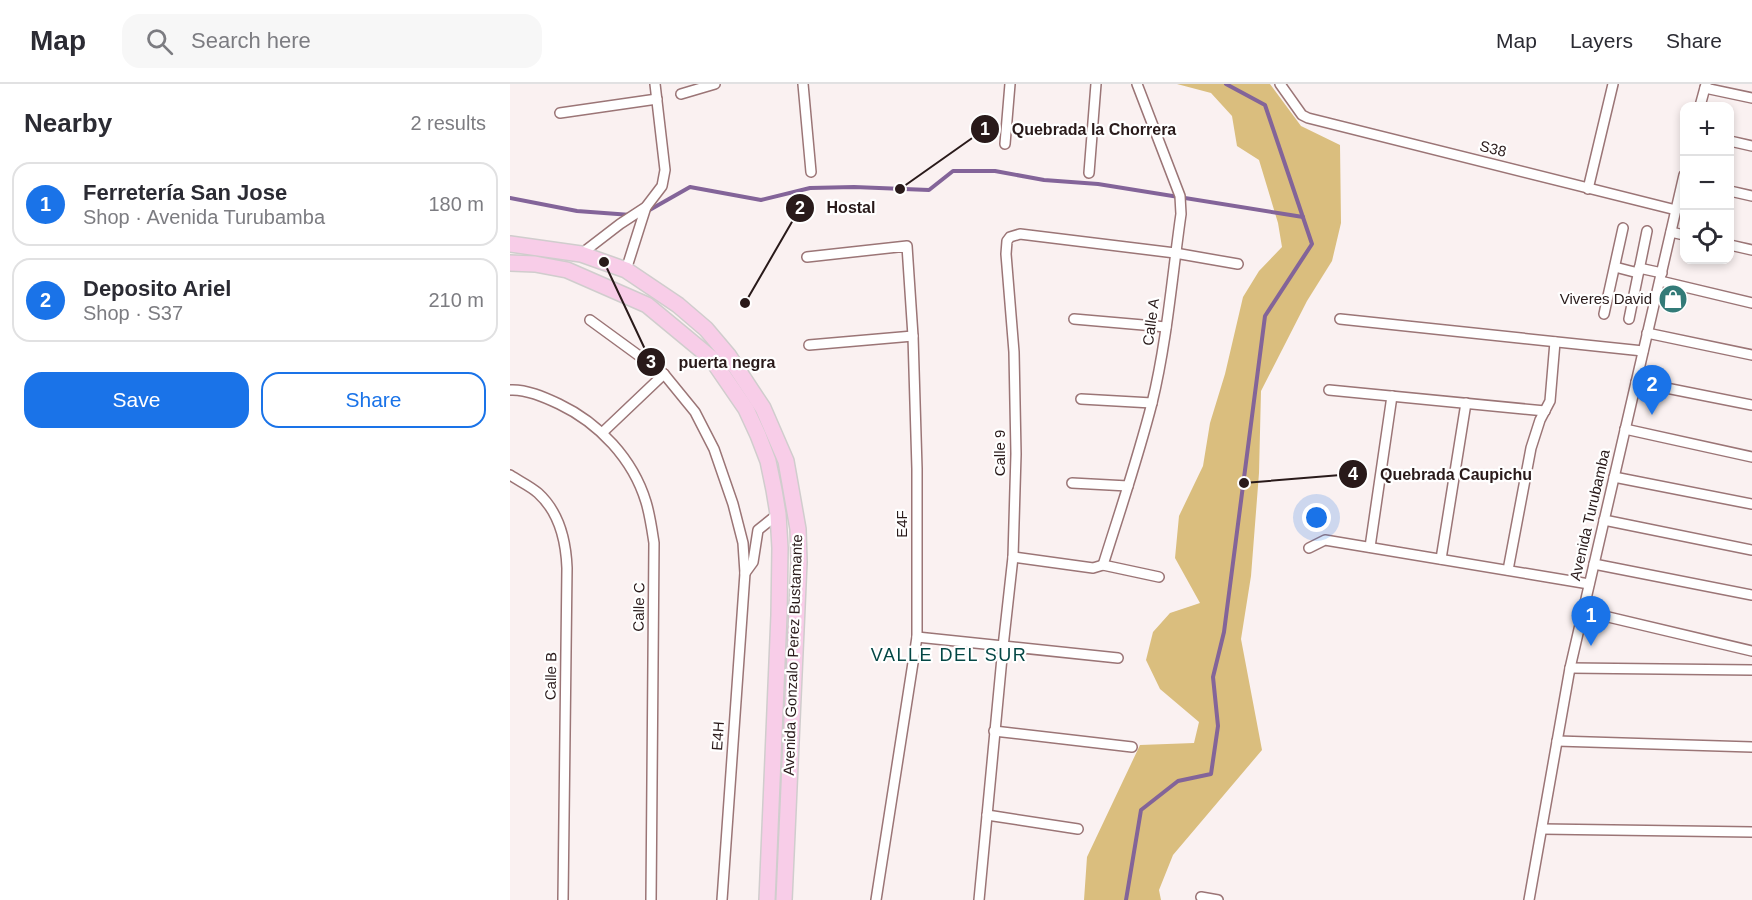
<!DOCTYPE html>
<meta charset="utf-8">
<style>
:root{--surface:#fff;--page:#f7f7f7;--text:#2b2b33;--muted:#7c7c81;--line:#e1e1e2;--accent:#1a73e8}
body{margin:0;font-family:Arial,sans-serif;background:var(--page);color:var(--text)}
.controls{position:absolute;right:18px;top:18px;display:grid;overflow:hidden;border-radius:12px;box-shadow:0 3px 9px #0003}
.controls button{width:54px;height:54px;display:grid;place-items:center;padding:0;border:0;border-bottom:2px solid var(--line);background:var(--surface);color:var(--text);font:30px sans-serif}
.you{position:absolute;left:807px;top:434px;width:21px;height:21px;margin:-15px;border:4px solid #fff;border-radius:50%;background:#1a73e8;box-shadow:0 0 0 9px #1a73e833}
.badge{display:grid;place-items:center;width:39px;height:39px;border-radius:50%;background:var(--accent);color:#fff;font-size:20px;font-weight:700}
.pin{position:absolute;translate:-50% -50px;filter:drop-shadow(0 2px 3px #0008)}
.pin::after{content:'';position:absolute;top:32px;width:21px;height:18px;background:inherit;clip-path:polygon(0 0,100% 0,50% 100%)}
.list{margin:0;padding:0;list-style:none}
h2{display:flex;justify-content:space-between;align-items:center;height:78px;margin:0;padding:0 24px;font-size:26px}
h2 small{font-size:20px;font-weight:400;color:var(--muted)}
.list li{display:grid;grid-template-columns:39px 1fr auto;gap:18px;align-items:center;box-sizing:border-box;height:84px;margin:0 12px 12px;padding:0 12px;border:2px solid var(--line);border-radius:18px}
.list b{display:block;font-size:22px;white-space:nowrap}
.list p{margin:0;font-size:20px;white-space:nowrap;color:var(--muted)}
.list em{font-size:20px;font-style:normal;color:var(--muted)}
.actions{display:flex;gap:12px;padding:18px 24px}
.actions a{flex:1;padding:14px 0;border:2px solid var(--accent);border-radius:18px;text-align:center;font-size:21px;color:var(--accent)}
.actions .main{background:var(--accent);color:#fff}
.icon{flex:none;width:33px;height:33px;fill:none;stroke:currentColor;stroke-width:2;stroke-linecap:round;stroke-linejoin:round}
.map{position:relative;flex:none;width:1242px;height:816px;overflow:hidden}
header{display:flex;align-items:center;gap:36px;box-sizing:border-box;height:84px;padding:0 30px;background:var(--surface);border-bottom:2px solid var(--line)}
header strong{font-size:28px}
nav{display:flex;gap:33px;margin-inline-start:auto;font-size:21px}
.search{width:420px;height:54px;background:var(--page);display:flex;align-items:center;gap:15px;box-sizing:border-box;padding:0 21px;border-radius:18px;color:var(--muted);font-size:22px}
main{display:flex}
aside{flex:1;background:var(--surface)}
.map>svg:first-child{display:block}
</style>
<header>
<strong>Map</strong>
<div class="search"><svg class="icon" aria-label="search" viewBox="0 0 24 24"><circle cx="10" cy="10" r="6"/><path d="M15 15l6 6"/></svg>Search here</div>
<nav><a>Map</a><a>Layers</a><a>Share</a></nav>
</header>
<main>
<aside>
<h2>Nearby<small>2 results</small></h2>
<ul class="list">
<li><span class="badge">1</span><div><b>Ferretería San Jose</b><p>Shop · Avenida Turubamba</p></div><em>180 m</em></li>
<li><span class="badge">2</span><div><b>Deposito Ariel</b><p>Shop · S37</p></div><em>210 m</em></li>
</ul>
<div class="actions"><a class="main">Save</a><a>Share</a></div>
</aside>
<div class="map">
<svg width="1242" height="816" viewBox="0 0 1242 816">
<rect width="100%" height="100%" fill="#faf1f1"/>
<polygon fill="#dabe7e" points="667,0 760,0 791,42 830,61 831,139 822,177 797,217 751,307 749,389 741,492 731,555 752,666 663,771 649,806 651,816 574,816 577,773 630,661 684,659 689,638 650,605 636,576 643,548 660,529 690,519 665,474 669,432 693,382 700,339 715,290 733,213 749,187 772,163 768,139 749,76 727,62 722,32 701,9"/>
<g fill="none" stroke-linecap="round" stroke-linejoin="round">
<g stroke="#836499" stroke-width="4">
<polyline points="0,114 67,127 121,131"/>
<polyline points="136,128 180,103 251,116 300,104 344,103 419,106 443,87 485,87 534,96 588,100 793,133"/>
<polyline points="616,816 631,726 668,697 701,690 708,642 703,593 714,548 755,232 802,160 755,21 716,0"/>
</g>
<g stroke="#9b7576" stroke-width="12">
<g id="street">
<polyline points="293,0 301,88"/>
<polyline points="770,0 792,31 798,34 1166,126"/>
<polyline points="1195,4 1242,14"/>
<polyline points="171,10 205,0"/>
<polyline points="1190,22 1196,0"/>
<polyline points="50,29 147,15"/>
<polyline points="1220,57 1242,62"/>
<polyline points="495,60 500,0"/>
<polyline points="579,89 586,0"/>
<polyline points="1078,105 1103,0"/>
<polyline points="1220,107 1242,112"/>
<polyline points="1161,148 1174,151"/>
<polyline points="1220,161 1242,166"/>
<polyline points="71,170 110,140 136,123 152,102 155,86 145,0"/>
<polyline points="297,173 397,162 403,252 407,385 407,553 366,816"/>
<polyline points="1105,183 1128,189"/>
<polyline points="1129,184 1152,189"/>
<polyline points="116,186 136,123"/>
<polyline points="1150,197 1242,219"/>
<polyline points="1094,230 1113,144"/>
<polyline points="564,235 656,243"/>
<polyline points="830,235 1133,267"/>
<polyline points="1119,235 1137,147"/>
<polyline points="80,236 154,290 185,328 204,365 223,420 233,459 235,489 212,816"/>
<polyline points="1137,249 1242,271"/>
<polyline points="299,261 403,252"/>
<polyline points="1126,298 1242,321"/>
<path d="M0,306c16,-1 34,7 49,14 40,19 74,55 87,98 4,13 6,28 8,41l-3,357"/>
<polyline points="819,306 1035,327"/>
<polyline points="571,315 642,319"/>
<polyline points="1115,345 1242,373"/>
<polyline points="93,348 154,290"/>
<path d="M0,391c9,6 20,11 28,18 21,19 28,48 29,75l-4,332"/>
<polyline points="1104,393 1242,420"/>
<polyline points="562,399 618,402"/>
<polyline points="1094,436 1242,466"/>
<polyline points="860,463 882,312"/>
<polyline points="799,464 815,456 1079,500"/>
<polyline points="503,473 583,484 593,481 649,493"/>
<polyline points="931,475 956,319"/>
<polyline points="1084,480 1242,511"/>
<path d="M593,481c17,-54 35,-107 49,-162 15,-62 20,-126 29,-189l-1,-18 -43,-112"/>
<polyline points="998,486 1021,364 1030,336 1040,317 1045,258"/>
<polyline points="235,489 243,478 248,446 268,430"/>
<polyline points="1073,527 1242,567"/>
<polyline points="407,553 608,574"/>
<polyline points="1060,584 1242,586"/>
<polyline points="484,647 622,663"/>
<polyline points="1047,657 1242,663"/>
<polyline points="477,731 568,745"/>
<polyline points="1032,745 1242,748"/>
<polyline points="691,813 708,816"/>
<polyline points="469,816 493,563 503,473 506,370 504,268 496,170 497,157 500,153 510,150 665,169 728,180"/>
<polyline points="1019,816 1060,584 1174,91"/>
</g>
</g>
<g stroke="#d0cdcd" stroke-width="18">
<g id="primary">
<polyline points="0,160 71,170 116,186 168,221 196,245 218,271 253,324 276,377 288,445 289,478 274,816"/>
<polyline points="0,179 25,180 57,186 137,221 201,274 236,325 248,351 258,377 264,406 268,430 270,464 269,531 257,816"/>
</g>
</g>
<use href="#street" stroke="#fff" stroke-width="9"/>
<use href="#primary" stroke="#f8cde8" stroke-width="15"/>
</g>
<defs>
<g id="shop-disc" transform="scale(1.5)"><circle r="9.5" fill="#337b78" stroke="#fff"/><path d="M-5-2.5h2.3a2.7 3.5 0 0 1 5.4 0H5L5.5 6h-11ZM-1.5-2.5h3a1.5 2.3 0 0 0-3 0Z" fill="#fff"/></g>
</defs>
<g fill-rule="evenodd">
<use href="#shop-disc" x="1163" y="215"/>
</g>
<g text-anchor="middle" stroke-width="4.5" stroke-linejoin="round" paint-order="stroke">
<g font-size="15" fill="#291a1a" stroke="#fff">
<text transform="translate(983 65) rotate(14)" y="5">S38</text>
<text transform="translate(641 238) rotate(-82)" y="5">Calle A</text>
<text transform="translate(490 369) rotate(-90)" y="5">Calle 9</text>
<text transform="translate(1080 431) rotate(-77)" y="5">Avenida Turubamba</text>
<text transform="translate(392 440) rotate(-90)" y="5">E4F</text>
<text transform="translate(129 523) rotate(-89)" y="5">Calle C</text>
<text transform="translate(283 571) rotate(-88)" y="5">Avenida Gonzalo Perez Bustamante</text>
<text transform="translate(41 592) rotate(-89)" y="5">Calle B</text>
<text transform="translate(208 652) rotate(-86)" y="5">E4H</text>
</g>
<g font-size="15" fill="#291a1a" stroke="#fff" text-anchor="end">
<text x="1142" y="220">Viveres David</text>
</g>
<g font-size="18" letter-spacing="1.5" fill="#044745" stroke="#fff">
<text x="439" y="577">VALLE DEL SUR</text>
</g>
</g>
<path fill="none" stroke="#291a1a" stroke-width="2" d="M390 105L475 45M235 219L290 124M94 178L141 278M734 399L843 390"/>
<g fill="#291a1a" stroke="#fff" stroke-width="2">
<circle cx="390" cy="105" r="6"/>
<circle cx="235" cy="219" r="6"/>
<circle cx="94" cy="178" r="6"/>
<circle cx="734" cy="399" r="6"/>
<circle cx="475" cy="45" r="15"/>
<circle cx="290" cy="124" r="15"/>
<circle cx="141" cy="278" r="15"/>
<circle cx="843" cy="390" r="15"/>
</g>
<g font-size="18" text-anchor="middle" font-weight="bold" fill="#fff">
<text x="475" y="51">1</text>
<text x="290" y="130">2</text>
<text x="141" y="284">3</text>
<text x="843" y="396">4</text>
</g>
<g font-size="16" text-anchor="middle" font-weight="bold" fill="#291a1a" stroke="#fff" stroke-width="4.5" stroke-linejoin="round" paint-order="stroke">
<text x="584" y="51">Quebrada la Chorrera</text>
<text x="341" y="129">Hostal</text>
<text x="217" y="284">puerta negra</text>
<text x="946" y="396">Quebrada Caupichu</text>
</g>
</svg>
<div class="controls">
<button>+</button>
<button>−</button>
<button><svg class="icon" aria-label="locate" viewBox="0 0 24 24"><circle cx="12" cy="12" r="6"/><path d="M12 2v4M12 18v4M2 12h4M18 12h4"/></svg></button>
</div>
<div class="you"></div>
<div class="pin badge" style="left:1081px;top:562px">1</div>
<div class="pin badge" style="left:1142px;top:331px">2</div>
</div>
</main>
